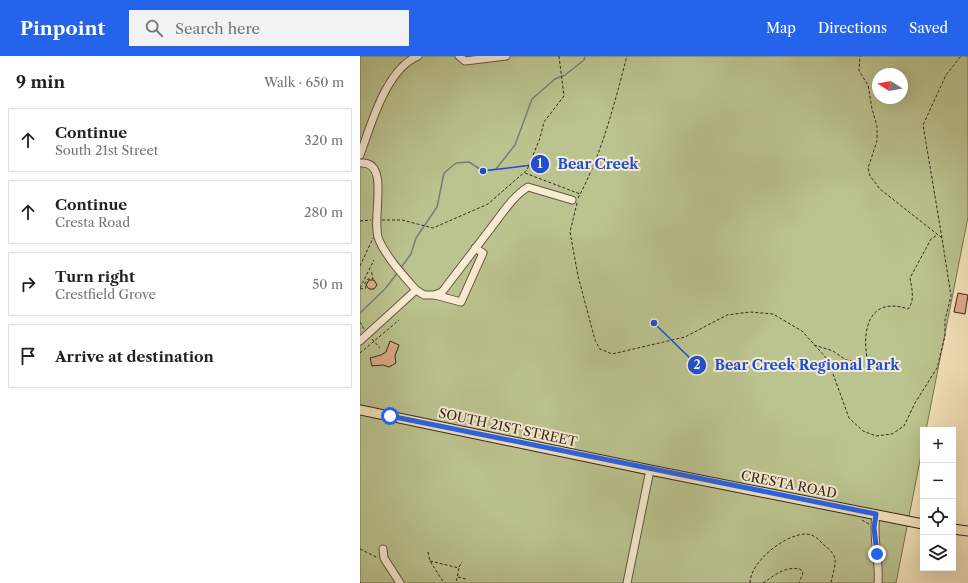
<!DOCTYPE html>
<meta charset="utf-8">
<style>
:root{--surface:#fff;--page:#f2f2f2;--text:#202124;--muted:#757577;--line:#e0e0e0;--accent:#2563eb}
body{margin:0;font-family:"Libre Caslon Text",serif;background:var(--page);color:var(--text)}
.controls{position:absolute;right:12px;bottom:12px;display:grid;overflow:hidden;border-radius:0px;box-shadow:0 4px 16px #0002}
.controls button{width:36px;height:36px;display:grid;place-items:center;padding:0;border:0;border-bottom:1px solid var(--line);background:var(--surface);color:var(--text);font:20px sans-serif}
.compass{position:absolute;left:512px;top:12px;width:36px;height:36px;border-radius:50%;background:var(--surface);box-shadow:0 4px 16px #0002;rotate:281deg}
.stop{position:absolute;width:12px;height:12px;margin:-9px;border:3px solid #2563eb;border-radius:50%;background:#fff}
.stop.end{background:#2563eb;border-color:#fff;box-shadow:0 1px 4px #0008}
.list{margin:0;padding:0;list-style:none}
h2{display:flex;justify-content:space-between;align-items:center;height:52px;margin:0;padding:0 16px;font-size:17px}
h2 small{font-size:13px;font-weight:400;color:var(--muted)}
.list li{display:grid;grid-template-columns:26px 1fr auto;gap:12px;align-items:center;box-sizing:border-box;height:64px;margin:0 8px 8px;padding:0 8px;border:1px solid var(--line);border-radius:0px}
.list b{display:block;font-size:15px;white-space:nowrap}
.list p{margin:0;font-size:13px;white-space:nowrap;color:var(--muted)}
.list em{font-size:13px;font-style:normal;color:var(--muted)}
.icon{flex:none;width:22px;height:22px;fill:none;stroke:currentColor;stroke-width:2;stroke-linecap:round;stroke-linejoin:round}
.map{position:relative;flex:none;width:608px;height:527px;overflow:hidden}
header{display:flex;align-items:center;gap:24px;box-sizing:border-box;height:56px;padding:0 20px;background:var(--accent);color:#fff}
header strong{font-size:19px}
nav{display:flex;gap:22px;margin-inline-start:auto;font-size:14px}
.search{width:280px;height:36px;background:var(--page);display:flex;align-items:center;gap:10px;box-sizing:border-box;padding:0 14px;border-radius:0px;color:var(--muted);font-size:15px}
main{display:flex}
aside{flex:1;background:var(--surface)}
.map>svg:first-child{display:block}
</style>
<header>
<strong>Pinpoint</strong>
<div class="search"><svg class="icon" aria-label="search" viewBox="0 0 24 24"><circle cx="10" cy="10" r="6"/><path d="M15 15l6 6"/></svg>Search here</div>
<nav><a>Map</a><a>Directions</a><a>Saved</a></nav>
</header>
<main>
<aside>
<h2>9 min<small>Walk · 650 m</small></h2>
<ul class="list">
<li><svg class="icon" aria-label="ahead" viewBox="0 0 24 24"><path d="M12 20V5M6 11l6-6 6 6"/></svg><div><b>Continue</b><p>South 21st Street</p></div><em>320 m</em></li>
<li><svg class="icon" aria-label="ahead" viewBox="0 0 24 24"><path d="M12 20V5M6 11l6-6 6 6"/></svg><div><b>Continue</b><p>Cresta Road</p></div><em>280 m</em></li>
<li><svg class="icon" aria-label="right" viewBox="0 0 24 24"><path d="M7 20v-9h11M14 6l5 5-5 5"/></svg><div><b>Turn right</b><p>Crestfield Grove</p></div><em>50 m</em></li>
<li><svg class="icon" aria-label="arrive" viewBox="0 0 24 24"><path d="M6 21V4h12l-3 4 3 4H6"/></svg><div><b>Arrive at destination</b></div></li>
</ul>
</aside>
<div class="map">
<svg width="608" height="527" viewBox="0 0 608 527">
<rect width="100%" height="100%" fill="#f4e3bb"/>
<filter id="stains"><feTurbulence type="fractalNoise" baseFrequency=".005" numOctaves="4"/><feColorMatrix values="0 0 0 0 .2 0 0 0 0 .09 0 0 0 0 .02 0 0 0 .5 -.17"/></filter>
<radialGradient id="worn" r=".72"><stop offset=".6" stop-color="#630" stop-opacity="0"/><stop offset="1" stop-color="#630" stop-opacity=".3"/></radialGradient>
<path fill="#bbc490" stroke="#7a7457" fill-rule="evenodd" d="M0,0h608v161l-42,213h-3v15l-27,138h-536zM518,18h24v24h-24z"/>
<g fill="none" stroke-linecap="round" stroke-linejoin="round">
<g stroke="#75807a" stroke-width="1.5">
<polyline points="40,213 51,198 56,182 77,151 84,117 96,107 109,106 123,115 136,113 155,89 172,43 195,23 205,19 224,4 225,0"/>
<polyline points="0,257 25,233 38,216"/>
</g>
</g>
<g fill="#e0ad88" stroke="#38251e">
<polygon points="9,224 14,224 17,229 14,233 9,233 6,229"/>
<polygon points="598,237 608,239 605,258 594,256"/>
<polygon points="30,285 39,289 35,300 36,307 29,311 23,309 12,310 10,302 21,299 26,296"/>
</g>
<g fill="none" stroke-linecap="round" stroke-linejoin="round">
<g stroke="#675445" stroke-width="9">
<g id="minor">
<polyline points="99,0 105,5 146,0"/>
<path d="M0,99c11,-30 26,-86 58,-99"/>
<path d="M0,107c32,-3 10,56 19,77 8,18 24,35 37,50l8,5h11"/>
<path d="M115,192l8,5 -22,49 -26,-7 7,-3c16,-21 33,-43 49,-64 11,-14 22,-32 37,-41l44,13"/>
<polyline points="0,285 56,234"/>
<path d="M516,459c-4,23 4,45 2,68"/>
<polyline points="23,493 24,502 40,527"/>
<polyline points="267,527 290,414"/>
</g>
</g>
<g stroke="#38251e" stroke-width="11">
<g id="major">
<polyline points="0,354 290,414 563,468"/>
<polyline points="593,473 608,475"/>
</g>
</g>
<g stroke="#38251e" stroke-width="1" stroke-dasharray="3 2" stroke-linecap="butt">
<polyline points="165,117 220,138"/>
<path d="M218,142c24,-44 36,-93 49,-142"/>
<polyline points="217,147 210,176 218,220 235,284 240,293 252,298 325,281 367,259 390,256 413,258 442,275 468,304 489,362 503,375 516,380 532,378 544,370 555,347 577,312 585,280 585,264 591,240 582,182 520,133 510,120 508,112 517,85 517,70 512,53 508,29 499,15 500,0"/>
<polyline points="22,164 42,164 73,172 128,148 167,114 180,82 184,66 204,40 199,0"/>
<polyline points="0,165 11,164"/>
<polyline points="582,182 563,69 586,19 601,0"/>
<polyline points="0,210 13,182"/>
<polyline points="0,232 14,204"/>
<polyline points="0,233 6,232 5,227 8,223 13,223 11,214"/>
<polyline points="0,266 4,273"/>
<polyline points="12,283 20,292"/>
<path d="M454,289l19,6 13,9 16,2 5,-4c-5,-30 3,-62 41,-49 7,-8 4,-20 2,-31l21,-39 6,-4"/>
<polyline points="0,297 39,264"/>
<polyline points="502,464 509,468"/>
<polyline points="0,493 18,502"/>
<polyline points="68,496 70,505 84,527"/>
<polyline points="70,505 99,512 96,527"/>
<polyline points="99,511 102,506"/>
<polyline points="98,521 106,523"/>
<polyline points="0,526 1,527"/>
<path d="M390,527c0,-21 35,-49 56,-49 8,0 13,6 18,11 5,4 10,8 11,14 1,7 -3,17 -4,24"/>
<path d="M403,527c12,-8 22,-17 37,-14l3,4 -4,10"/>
</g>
<use href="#minor" stroke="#f8edd3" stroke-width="7"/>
<use href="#major" stroke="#f4e3bb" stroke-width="9"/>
</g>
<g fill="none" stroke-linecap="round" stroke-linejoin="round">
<polyline stroke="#2563eb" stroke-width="5" points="30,360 516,458 514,472 517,498"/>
</g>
<g text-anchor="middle" stroke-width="4" stroke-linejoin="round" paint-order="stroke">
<g font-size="13" fill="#38251e" stroke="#f8edd3">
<text transform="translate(148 371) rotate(12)" y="5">SOUTH 21ST STREET</text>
<text transform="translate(429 428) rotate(11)" y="5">CRESTA ROAD</text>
</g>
</g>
<path fill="none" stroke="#1d4ed8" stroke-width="1.5" d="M123 115L180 108M294 267L337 309"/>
<g fill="#1d4ed8" stroke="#f8edd3" stroke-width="1.5">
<circle cx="123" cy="115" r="4"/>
<circle cx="294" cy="267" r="4"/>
<circle cx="180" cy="108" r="10"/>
<circle cx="337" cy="309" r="10"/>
</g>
<g font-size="12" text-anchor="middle" font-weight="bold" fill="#fff">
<text x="180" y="112">1</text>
<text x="337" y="313">2</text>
</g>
<g font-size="14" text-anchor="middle" font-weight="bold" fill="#1d4ed8" stroke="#f8edd3" stroke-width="4" stroke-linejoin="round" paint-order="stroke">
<text x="238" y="113">Bear Creek</text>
<text x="447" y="314">Bear Creek Regional Park</text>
</g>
<rect width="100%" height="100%" filter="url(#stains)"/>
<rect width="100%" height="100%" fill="url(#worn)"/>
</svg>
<div class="controls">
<button>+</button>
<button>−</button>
<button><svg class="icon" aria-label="locate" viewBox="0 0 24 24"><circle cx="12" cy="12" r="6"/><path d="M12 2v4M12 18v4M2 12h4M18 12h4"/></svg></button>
<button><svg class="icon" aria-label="layers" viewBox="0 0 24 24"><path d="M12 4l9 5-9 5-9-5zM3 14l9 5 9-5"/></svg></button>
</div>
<svg class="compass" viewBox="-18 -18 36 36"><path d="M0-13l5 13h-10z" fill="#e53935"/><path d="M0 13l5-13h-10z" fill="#757577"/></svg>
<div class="stop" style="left:30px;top:360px"></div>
<div class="stop end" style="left:517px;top:498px"></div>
</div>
</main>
